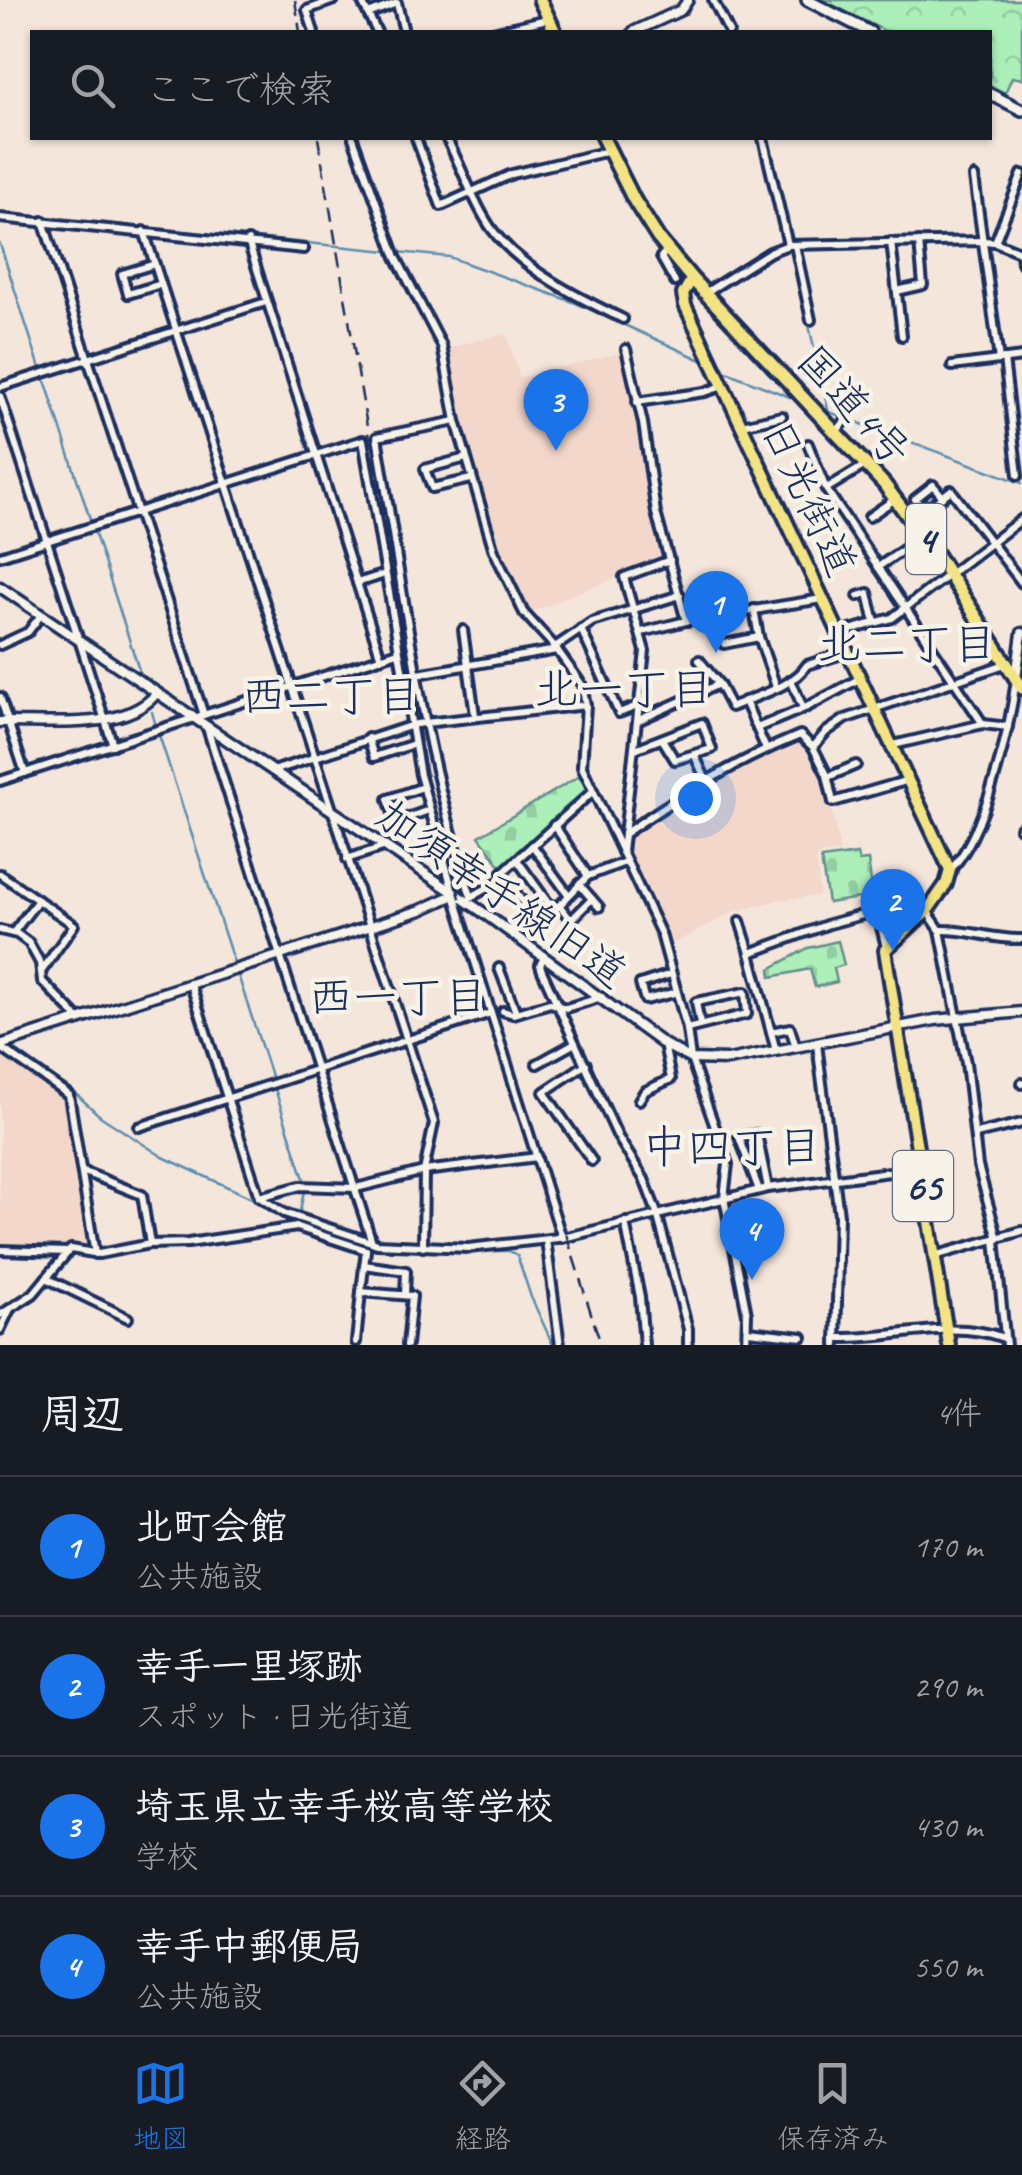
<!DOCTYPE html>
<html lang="ja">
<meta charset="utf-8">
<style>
:root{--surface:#171b24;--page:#20242c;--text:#f1f3f6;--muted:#9ea1a6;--line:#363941;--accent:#1a73e8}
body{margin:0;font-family:Caveat,"Klee One",sans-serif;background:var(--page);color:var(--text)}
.you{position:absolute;left:695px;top:798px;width:35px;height:35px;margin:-25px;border:8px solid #fff;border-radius:50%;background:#1a73e8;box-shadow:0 0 0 15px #1a73e833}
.badge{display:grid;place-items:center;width:65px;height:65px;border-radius:50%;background:var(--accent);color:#fff;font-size:32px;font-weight:700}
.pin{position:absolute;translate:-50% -82px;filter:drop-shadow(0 2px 5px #0008)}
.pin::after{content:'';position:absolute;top:52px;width:35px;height:30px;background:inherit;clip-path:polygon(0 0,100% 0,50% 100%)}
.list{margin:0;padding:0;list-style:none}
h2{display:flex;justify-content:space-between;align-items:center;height:130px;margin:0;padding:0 40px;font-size:42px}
h2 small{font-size:32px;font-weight:400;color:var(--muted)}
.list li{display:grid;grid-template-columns:65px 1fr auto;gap:30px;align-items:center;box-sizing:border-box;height:140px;padding:0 40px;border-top:2px solid var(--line)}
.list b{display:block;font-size:38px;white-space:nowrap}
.list p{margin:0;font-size:32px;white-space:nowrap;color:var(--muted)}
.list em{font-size:32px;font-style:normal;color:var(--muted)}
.icon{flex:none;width:55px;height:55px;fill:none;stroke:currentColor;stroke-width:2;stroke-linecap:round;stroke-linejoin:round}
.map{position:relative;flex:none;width:1022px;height:1345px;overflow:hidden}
.search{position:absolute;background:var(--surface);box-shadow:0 2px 8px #0004;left:30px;right:30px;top:30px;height:110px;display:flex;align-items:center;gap:25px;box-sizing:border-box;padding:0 35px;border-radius:0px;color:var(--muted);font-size:38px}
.sheet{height:690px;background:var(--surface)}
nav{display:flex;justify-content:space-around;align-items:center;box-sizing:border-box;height:140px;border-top:2px solid var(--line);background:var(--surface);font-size:28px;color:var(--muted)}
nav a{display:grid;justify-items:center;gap:5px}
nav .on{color:var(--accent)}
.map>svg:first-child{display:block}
</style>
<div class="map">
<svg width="1022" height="1345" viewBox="0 0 1022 1345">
<defs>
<pattern id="cemetery-stones" width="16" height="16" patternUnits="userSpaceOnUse" patternTransform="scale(2.5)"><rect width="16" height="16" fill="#acefb9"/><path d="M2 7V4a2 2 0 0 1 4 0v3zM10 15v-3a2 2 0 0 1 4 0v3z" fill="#93cda1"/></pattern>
<pattern id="park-crowns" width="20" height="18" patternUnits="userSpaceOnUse" patternTransform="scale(2.5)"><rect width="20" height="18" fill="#acefb9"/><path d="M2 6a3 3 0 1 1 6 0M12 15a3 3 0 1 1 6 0" fill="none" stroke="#93cda1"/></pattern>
</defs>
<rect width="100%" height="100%" fill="#f5e6db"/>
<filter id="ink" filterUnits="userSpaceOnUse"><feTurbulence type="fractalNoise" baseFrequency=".01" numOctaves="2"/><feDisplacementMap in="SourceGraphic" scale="20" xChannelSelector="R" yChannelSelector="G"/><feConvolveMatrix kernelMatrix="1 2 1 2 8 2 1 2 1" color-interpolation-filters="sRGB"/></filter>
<g filter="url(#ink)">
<g fill="#f3d7cb">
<polygon points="506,333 520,378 623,352 640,421 653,512 667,557 666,560 579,592 528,614 492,537 459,423 445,349"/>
<polygon points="800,739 810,748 828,786 840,852 816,856 820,896 778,900 733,912 669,946 625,854 626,838 689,793"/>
<polygon points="0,1050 65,1094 93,1250 0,1247"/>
</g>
<g fill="url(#cemetery-stones)" stroke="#648f8c" stroke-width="2.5">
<polygon points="581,775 588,791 502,868 479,836"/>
<polygon points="857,854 859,861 868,860 873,896 828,903 821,859"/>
<polygon points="838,941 844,965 834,968 837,982 815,987 810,969 771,977 770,969 808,948"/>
</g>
<polygon fill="url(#park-crowns)" stroke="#648f8c" stroke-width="2.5" points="823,0 1022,0 1022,79 1012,77 1005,93 990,85 990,32 887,32"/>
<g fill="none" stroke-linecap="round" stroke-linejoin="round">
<g stroke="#5b8eb0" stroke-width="2.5">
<polyline points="0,213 449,257 576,303 708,363"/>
<polyline points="788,230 791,241"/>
<polyline points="0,244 41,371"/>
<polyline points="792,250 804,303"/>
<polyline points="808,321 828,410"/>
<polyline points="719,369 800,401"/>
<polyline points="44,377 91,522"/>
<polyline points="821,409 1022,483"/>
<polyline points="94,531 141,676"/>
<polyline points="152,712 156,726"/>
<polyline points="159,735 235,966"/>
<polyline points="238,975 272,1079"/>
<polyline points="10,1046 73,1091 100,1116 163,1157 256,1200 285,1218 389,1251 509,1251 517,1255 531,1297 553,1345"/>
<polyline points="275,1089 305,1182"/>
<polyline points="300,1211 304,1191"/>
</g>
<g stroke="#1b2f5e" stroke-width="14">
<g id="minor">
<polyline points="361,0 377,32"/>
<polyline points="713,0 729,32"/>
<polyline points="368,14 397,3 404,32"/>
<polyline points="314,32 307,10 334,0"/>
<polyline points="493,32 547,19"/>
<polyline points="353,138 396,257 442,346 456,421 494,551 524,613 555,647 582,685 586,705 582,767 661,934 687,1029 691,1059 728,1164 724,1198 747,1314 746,1345"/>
<polyline points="416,138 441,206 512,174 609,151"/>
<path d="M446,138c16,28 26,63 45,90 29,41 88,70 132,91"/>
<polyline points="763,138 788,245"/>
<polyline points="974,177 999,360"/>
<polyline points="0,218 304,249"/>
<polyline points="43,221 204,715"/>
<polyline points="144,231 434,1123 424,1171 423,1247"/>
<polyline points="248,241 381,658"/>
<polyline points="891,242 902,336"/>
<polyline points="995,242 1022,174"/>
<polyline points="795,245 811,320"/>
<polyline points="667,250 661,257 675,282"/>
<polyline points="1021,253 1022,263"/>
<polyline points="155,264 122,274 128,294 161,284"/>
<polyline points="897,291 923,285 919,242"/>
<polyline points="705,293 770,252 788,245 984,241 995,242 1022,253"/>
<polyline points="626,349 643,423 656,513 686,621"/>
<polyline points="1004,359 1018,475"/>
<polyline points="952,366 1022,357"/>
<polyline points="0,387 266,302"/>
<polyline points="0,396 113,745"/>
<polyline points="637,402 705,392 723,386"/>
<path d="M456,421l-79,16c27,154 44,310 94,459"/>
<polyline points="742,425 782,416"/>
<polyline points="837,431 849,416"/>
<polyline points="808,444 826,489 983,724 1008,727"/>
<polyline points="466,458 425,469 432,488 471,479"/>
<polyline points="826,489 867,464"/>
<polyline points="920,505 931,506 951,490 1022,583"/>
<polyline points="908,515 920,505 915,499 933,485 943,497"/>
<polyline points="869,517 895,499"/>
<polyline points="0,556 363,440 420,775 454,895 562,1238"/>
<polyline points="878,567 922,537"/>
<polyline points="357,583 385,574"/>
<polyline points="858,596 868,593 875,623"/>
<polyline points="754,609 759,637"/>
<polyline points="581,629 619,713 640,705"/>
<polyline points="463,630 475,715"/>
<polyline points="642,632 686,621 822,599"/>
<polyline points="840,633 892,618 1022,519"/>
<polyline points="724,644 759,637 776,687"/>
<polyline points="0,645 28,632 41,615"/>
<polyline points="555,647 592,622 680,595"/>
<path d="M699,660l20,24 12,23c24,-11 62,-20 76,-42l41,-13"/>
<polyline points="418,674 557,650"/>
<polyline points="791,680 803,708"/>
<polyline points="0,697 25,773"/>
<polyline points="745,701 766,749"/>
<polyline points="639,720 719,684"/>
<polyline points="207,728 372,1242"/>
<polyline points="757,728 807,707 859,679"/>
<polyline points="368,738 374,757 414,744"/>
<polyline points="893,745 983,724"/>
<polyline points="635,749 702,723 712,749 675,760 662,739"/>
<polyline points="694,754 706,780"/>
<polyline points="273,771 416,724 586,705"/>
<polyline points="828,777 856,765"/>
<polyline points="909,780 833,802 827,775 813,747 826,732 845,719 1005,664"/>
<polyline points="0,781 398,652"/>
<polyline points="423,787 388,799 396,822 429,810"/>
<polyline points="554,825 588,876"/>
<polyline points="1020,828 1022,828"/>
<path d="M624,834c58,-40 110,-72 176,-99l13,12"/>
<polyline points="532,845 568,894"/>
<polyline points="622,852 645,651 624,577 670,560"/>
<polyline points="347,859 383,847"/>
<polyline points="517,860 554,911"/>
<path d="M950,870c35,-34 60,-142 66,-191"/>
<polyline points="0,874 74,925 41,972"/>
<polyline points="579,884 599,907"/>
<polyline points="471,897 496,883"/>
<polyline points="559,905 571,920 592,899"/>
<polyline points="927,911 940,930 966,1063 978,1166 998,1239"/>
<polyline points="535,920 502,873 592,792"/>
<polyline points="740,921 750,953"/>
<polyline points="0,930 17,934 29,943 40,963 42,981 80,1020"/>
<polyline points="507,930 554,911 588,876 625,862"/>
<path d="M940,930c29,-1 53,10 82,9"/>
<polyline points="13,933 38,900"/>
<polyline points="544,957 540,965 542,971 618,1137 644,1179 657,1213 688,1329 688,1345"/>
<polyline points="499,968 516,1012"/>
<polyline points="671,974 640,984 645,1000 674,993"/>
<polyline points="191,985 259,1197 300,1186 356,1188 424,1171 537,1157"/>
<polyline points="503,1011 513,1014 550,1003 566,1008 602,997"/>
<polyline points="687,1029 747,1014 745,992 696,1002 700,1024"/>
<polyline points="771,1032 790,1028 796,1047"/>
<polyline points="817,1044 839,1215 836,1345"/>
<polyline points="0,1047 69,1095 95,1254"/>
<polyline points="776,1051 750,953 829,924 877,911 886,947"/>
<polyline points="537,1064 575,1043"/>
<polyline points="586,1064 544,1092 592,1161"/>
<polyline points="1022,1083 1022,1084"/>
<polyline points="639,1100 645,1091 671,1079 664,1044"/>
<polyline points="139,1127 491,1013"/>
<polyline points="976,1134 1022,1123"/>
<polyline points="82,1171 142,1195 150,1244"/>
<polyline points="759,1190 739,1137 757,1134 768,1188"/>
<polyline points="259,1197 284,1213 377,1244 468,1248 567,1237 768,1188 920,1168"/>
<polyline points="625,1222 640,1297 644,1345"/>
<polyline points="546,1240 560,1345"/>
<polyline points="995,1240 1006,1345"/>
<polyline points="0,1250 68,1252 71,1249 99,1254 150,1244 188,1243 297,1227 366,1250"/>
<polyline points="366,1250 361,1292 412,1296 407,1345"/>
<polyline points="934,1256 1022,1231"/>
<polyline points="364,1265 406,1271 405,1295"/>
<polyline points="46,1278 128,1318"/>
<polyline points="0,1315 33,1294 68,1252"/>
<polyline points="0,1330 10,1309"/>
<polyline points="748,1331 802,1337"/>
<path d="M836,1338c57,2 114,-20 168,0"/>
<polyline points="356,1342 361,1292"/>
</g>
</g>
<g stroke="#1b2f5e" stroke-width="15">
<g id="tertiary">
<polyline points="633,32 681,10 688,0"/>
<polyline points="0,587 481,911 662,1043 691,1059 728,1060 935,1020 1022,1012"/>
<polyline points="1016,678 1022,633"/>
<path d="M0,722c47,-1 124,10 156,-28"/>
<polyline points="0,1045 421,910 454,895"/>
</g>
</g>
<g stroke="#1b2f5e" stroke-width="16">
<g id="secondary">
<polyline points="807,0 870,32"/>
<polyline points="990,94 1022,110"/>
</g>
</g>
<g stroke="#1b2f5e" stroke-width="18">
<polyline id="primary" points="692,279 683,294 685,305 950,870 946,884 927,911 885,950 949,1345"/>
</g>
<g stroke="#1b2f5e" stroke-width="19">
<g id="trunk">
<polyline points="540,0 555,32"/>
<polyline points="603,138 634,200 658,238 692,279 884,484 936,554 1022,688"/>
</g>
</g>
<use href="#minor" stroke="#f7f3e8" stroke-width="6"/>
<use href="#tertiary" stroke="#f7f3e8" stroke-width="8"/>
<use href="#secondary" stroke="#f7f3e8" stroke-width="9"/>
<use href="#primary" stroke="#f4e382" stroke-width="10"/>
<use href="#trunk" stroke="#f4e382" stroke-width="11"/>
<g stroke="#1b2f5e" stroke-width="2.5" stroke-dasharray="15 8" stroke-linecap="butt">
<polyline points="295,0 300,32"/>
<polyline points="318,138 427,779 460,898 601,1345"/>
</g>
</g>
</g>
<g text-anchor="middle" stroke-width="9" stroke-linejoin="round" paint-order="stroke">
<g fill="#f7f3e8" stroke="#5d6a87" stroke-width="2.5">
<rect x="906" y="504" width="40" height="70" rx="8"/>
<rect x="893" y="1151" width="60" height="70" rx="8"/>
</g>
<g font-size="40" font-weight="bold" fill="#1b2f5e">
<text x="926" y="553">4</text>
<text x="923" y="1200">65</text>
</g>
<g font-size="42" fill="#1b2f5e" stroke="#f7f3e8">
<text transform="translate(855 405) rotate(48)" y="15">国道4号</text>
<text transform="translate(810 497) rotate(65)" y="15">日光街道</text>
<text transform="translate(502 893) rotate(35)" y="15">加須幸手線旧道</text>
</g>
<g font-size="45" fill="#1b2f5e" stroke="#f7f3e8">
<text x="907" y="659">北二丁目</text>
<text x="624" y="704">北一丁目</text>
<text x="331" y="711">西二丁目</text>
<text x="398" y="1012">西一丁目</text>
<text x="732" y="1162">中四丁目</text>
</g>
</g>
</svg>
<div class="you"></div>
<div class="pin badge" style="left:716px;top:653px">1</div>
<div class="pin badge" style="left:893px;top:951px">2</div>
<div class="pin badge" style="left:556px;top:451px">3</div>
<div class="pin badge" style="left:752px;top:1280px">4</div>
<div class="search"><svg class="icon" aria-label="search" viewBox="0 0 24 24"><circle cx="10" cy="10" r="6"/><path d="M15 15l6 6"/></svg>ここで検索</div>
</div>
<section class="sheet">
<h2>周辺<small>4件</small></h2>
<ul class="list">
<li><span class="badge">1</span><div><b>北町会館</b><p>公共施設</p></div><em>170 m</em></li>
<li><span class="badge">2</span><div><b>幸手一里塚跡</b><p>スポット · 日光街道</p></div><em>290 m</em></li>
<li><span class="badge">3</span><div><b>埼玉県立幸手桜高等学校</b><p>学校</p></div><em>430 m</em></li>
<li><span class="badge">4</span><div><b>幸手中郵便局</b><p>公共施設</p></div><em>550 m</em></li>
</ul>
</section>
<nav>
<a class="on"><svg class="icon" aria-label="map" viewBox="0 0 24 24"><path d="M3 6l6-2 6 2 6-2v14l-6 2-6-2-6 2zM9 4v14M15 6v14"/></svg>地図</a>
<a><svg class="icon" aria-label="directions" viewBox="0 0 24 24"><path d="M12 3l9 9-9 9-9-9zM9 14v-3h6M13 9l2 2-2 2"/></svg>経路</a>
<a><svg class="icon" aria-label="saved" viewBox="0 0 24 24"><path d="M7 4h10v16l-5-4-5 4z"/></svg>保存済み</a>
</nav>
